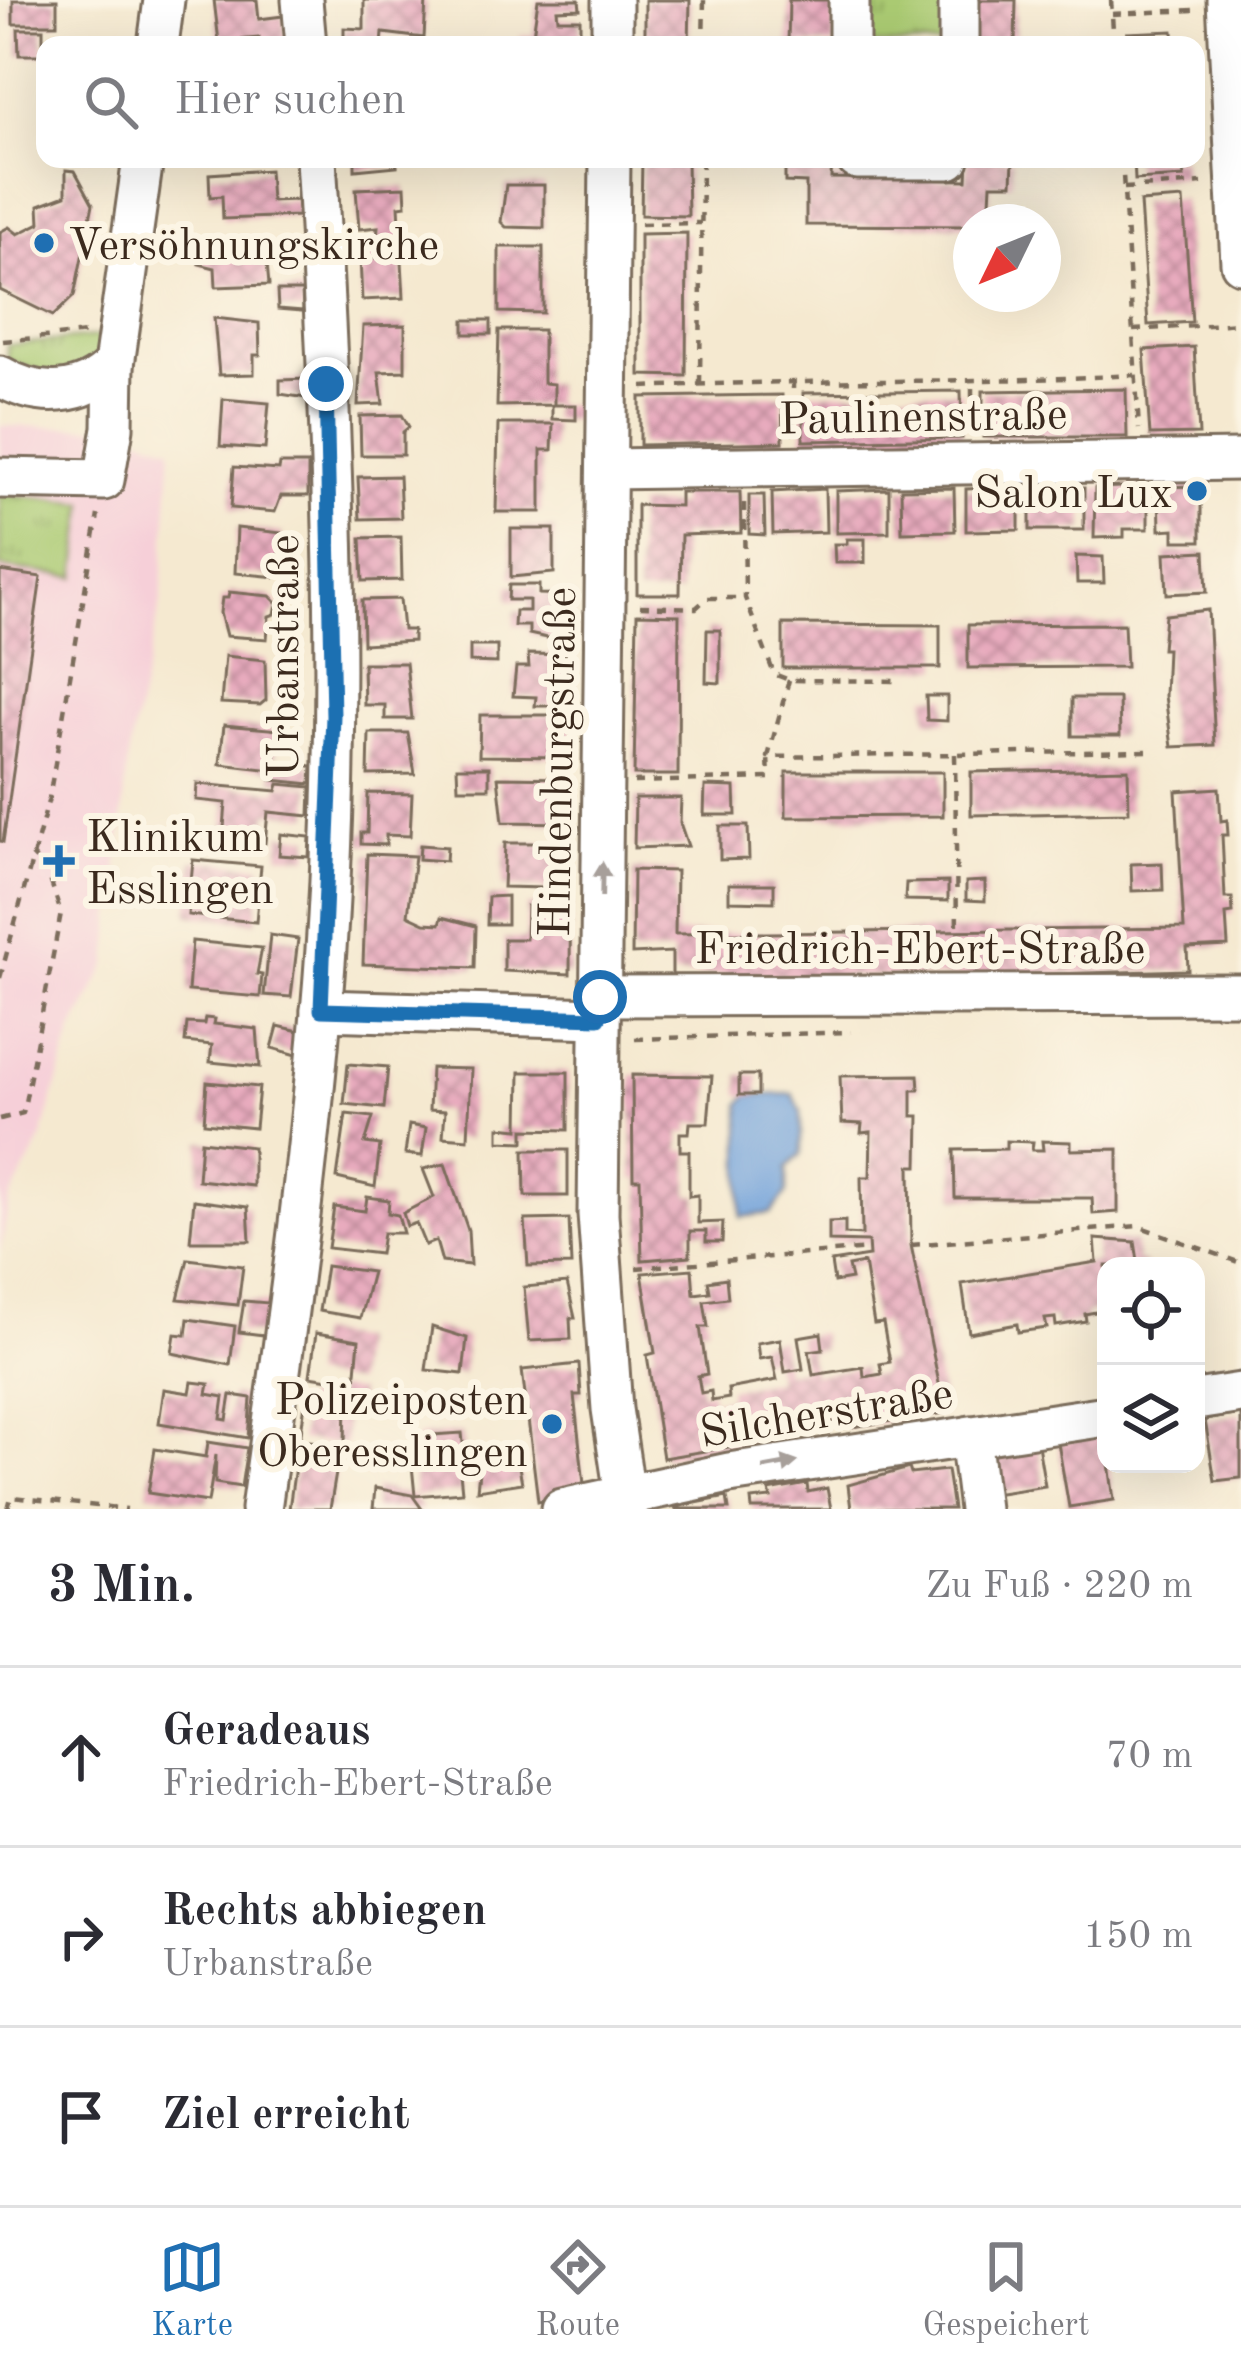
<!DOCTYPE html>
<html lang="de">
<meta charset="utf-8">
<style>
:root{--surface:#fff;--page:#f2f2f3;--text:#2b2b33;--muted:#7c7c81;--line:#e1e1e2;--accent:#1f6fb2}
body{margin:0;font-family:"Old Standard TT",serif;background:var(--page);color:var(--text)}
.controls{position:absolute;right:36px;bottom:36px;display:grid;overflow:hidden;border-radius:24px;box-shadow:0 12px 48px #0002}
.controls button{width:108px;height:108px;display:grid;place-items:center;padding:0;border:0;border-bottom:3px solid var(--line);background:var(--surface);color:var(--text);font:60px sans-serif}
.compass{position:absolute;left:953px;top:204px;width:108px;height:108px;border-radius:50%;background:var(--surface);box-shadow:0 12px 48px #0002;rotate:227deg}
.stop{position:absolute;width:36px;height:36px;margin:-27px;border:9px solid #1f6fb2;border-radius:50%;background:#fff}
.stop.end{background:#1f6fb2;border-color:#fff;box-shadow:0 3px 12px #0008}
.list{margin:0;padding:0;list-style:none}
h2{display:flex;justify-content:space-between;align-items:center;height:156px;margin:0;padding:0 48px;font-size:51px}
h2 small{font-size:39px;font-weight:400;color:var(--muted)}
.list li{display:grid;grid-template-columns:78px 1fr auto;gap:36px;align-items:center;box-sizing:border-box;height:180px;padding:0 48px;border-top:3px solid var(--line)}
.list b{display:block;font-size:45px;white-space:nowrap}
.list p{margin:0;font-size:39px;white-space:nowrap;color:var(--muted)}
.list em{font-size:39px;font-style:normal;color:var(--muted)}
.icon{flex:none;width:66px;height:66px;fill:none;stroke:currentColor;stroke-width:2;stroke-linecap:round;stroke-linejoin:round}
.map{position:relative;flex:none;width:1241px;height:1509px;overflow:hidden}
.search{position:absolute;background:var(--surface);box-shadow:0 12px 48px #0002;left:36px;right:36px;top:36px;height:132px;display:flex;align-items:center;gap:30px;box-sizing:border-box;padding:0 42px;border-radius:24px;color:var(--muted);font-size:45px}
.sheet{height:696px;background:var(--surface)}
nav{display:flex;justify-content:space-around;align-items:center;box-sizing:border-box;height:168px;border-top:3px solid var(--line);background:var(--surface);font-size:33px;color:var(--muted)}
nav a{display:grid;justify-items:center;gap:6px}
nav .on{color:var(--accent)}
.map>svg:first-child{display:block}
</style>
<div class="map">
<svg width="1241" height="1509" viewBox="0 0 1241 1509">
<defs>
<pattern id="grass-tufts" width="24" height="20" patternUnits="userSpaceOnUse" patternTransform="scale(3)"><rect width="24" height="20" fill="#aaca72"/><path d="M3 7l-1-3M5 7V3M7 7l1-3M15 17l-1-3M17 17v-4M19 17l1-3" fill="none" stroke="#8ca45d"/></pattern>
<pattern id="building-cross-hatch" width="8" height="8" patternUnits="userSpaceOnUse" patternTransform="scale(3)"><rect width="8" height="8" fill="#e8abbe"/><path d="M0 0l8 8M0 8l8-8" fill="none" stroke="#bd8b9a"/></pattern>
</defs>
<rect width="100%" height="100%" fill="#fcf5e5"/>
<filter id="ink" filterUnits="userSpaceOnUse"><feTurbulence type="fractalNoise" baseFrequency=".00833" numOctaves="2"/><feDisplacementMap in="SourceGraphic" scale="24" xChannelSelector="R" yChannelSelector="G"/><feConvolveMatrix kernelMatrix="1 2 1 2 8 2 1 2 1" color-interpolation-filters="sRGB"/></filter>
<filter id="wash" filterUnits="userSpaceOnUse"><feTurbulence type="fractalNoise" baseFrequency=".004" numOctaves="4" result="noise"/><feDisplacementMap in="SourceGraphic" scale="48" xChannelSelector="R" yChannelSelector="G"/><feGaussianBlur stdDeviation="2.7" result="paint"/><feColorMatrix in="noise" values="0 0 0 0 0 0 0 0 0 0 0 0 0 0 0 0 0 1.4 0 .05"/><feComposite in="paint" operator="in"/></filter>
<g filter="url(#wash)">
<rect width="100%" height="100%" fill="#f5e9d0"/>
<polygon fill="#f6cfd8" points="0,426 113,428 172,447 161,602 128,757 108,964 73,1030 41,1140 9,1201 0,1253"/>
<g fill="url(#grass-tufts)" stroke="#727a48" stroke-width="3">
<polygon points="862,0 948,0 948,45 861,45"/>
<polygon points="105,336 99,356 60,378 8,361 7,345"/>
<polygon points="0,493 85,503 76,577 0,567"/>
</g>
<polygon fill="#70a0da" stroke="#56657c" stroke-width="3" points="793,1094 801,1111 801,1154 787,1168 787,1193 771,1213 741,1217 741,1104 748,1095"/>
<g id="blocks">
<g fill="url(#building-cross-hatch)">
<rect x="13" y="0" width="44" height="24"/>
<polygon points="214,0 257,0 259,19 283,16 286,45 260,45 259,38 219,42"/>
<polygon points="364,0 426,0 424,38 383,33 382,45 344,45 344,28 364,29"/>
<polygon points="538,0 579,0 580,9 557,10 558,19 580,19 580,45 520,45 520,35 533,35"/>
<polygon points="645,0 690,0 689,45 645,45"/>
<polygon points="789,0 834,0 834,45 788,45"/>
<polygon points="972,0 1016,0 1015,45 971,45"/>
<polygon points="18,29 43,29 43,55 19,55"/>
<polygon points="1173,31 1174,45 1128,45 1127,33"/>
<polygon points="355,159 396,159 397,166 355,170"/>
<polygon points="642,159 687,159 688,216 641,215"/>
<polygon points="785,159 832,159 831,178 967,180 968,159 1013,159 1012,184 991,184 989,222 971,222 971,226 806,225 806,183 785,182"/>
<polygon points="1134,159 1182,159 1184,177 1135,180"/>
<polygon points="66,170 75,171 93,204 74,296 53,316 0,290 0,232 9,227 18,234 40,223 39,205 66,195"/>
<polygon points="269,170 271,201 297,200 299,216 223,219 222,196 210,197 209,174"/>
<polygon points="506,185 544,185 544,228 506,227 501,222"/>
<polygon points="405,187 406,205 399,206 404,298 362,300 360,258 375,258 378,227 359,229 356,189"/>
<polygon points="1183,199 1192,322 1148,325 1140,202"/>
<polygon points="687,233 686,376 640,375 640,234"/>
<polygon points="251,240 265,242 269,285 216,287 215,268 199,264 205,244"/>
<polygon points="499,247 543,247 543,313 499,312"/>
<polygon points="277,291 302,291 303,311 278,309"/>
<polygon points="214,318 259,323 260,355 254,355 254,374 219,375"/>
<rect x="464" y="320" width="27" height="14"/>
<polygon points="405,325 405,371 379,372 383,404 358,405 363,326"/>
<polygon points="499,330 543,330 543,383 554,384 554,405 576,405 576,420 552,419 552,405 497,406"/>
<polygon points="1194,347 1199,434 1150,435 1144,350"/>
<polygon points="306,379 306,398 280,394 280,380"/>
<polygon points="1126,389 1127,437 983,437 983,391"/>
<polygon points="961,391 962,438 803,441 803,393"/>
<polygon points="782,395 783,442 640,445 640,397"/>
<polygon points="223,399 269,403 265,449 220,446"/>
<polygon points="402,415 409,427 403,432 403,455 361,455 360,416"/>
<polygon points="498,424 553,424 552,450 541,450 541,512 496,512"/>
<polygon points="280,464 308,464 308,496 281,496 275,512 231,508 234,467 279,470"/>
<polygon points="399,476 401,518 360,519 358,477"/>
<polygon points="1148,486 1148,529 1124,529 1124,537 1094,538 1095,488"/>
<polygon points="1201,486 1201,541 1174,541 1174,529 1160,530 1159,487"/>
<polygon points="1019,487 1019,530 966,531 966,489"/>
<polygon points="954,488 955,531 902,532 901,489"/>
<polygon points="1084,488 1084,530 1030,530 1030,489"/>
<polygon points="825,489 826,532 773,534 772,492"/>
<polygon points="889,489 889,532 836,533 836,491"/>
<polygon points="680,492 740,492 741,533 681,535 680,594 637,594 637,505 680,506"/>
<polygon points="749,495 764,495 765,535 749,534"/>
<polygon points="237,528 282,533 277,577 235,573"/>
<polygon points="511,529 554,529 554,573 511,577"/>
<polygon points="401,537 402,580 363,581 361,538"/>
<polygon points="847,539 865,539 865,563 835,563 834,544 847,544"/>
<polygon points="1205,551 1207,592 1167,594 1165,553"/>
<polygon points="1076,556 1103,557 1104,583 1077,583"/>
<polygon points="0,571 41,577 3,842 0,841"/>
<polygon points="509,585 539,585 539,594 574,595 573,636 547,638 529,634 529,626 514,626 515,611 529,611 529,600 508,600"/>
<polygon points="229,592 270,596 277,603 275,614 269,616 267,639 226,636 220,613 222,598 228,598"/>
<polygon points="400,599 403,630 413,630 413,641 363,644 362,600"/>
<polygon points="1208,610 1215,745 1172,747 1165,696 1167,649 1162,649 1165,615"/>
<polygon points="637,614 679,615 678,775 634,775"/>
<polygon points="783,624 940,625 940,668 783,668"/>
<polygon points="1124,624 1126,667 968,668 968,625"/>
<polygon points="707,630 720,630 720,683 706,682"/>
<polygon points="470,646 497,646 497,663 470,662"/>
<polygon points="528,654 574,655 573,697 557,697 558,706 535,706 536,697 513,696 516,667 529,667"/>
<polygon points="225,656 265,660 266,700 260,705 221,703"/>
<polygon points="363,663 406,663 412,719 385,719 385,705 364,705"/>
<polygon points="926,696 947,696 947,721 927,720"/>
<polygon points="1072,698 1119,698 1120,736 1072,736"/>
<polygon points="480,715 572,715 572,757 479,756"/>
<polygon points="224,725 280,730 274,763 312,766 311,784 272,780 273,770 220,764"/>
<polygon points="369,733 408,733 415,774 368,775"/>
<polygon points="457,767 489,767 489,788 458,788"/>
<polygon points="1128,769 1129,812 971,815 971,772"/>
<polygon points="786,772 943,772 943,816 786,817"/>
<polygon points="498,777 572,778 572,823 503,822"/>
<polygon points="197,784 277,791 279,784 311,787 310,816 268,812 265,843 223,841 226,803 196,800"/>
<polygon points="705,786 735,787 736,815 704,815"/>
<polygon points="1219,788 1221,821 1227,820 1228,835 1222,835 1225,898 1232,898 1233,913 1226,914 1228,946 1187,948 1188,970 957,977 672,975 672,952 632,954 633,870 676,871 675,934 1184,928 1176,791"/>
<polygon points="368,793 412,794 410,836 386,835 386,845 361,844 361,833 367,833"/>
<polygon points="635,798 681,798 680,823 688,846 634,848"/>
<polygon points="720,826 748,826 749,859 720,860"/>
<polygon points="281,834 310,837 309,857 279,855"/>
<polygon points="505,843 571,843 570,974 504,971 504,939 526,939 527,906 545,907 545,888 503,887"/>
<polygon points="420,845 447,847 446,861 419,859"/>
<polygon points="367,854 415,856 408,915 425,923 440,924 442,917 476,926 475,968 363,964"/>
<polygon points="193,860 261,866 256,922 188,915"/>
<polygon points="1162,863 1163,890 1132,891 1131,864"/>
<polygon points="985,881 985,901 966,900 966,882"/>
<polygon points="948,882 948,901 905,900 906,883"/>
<polygon points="729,884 774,884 774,902 729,901"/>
<polygon points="507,896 507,924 487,924 488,897"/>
<polygon points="270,935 298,939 291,997 264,995"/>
<polygon points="192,941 262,948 257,974 262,975 260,997 188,991"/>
<polygon points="205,1018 215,1019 214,1024 257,1029 260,1067 210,1062 212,1045 185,1042 187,1023 204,1024"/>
<polygon points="278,1026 299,1031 297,1055 272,1048"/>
<polygon points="348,1064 388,1067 384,1108 344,1104"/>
<polygon points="431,1068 471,1069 468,1139 443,1137 445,1111 429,1110"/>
<polygon points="520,1072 568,1072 568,1130 524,1129 524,1142 499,1141 499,1127 519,1129"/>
<polygon points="632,1075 712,1076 708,1123 690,1123 689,1133 680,1133 680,1151 689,1151 689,1196 698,1195 698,1223 723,1222 722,1242 706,1242 706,1231 690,1231 690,1256 642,1260 640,1179 633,1179"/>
<rect x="739" y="1075" width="19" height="20"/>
<polygon points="918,1075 919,1090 912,1090 912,1116 919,1116 918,1166 910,1166 911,1245 945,1413 845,1428 844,1420 762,1433 764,1441 663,1458 647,1355 655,1353 642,1273 692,1269 694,1294 710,1292 708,1281 726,1278 728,1298 704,1301 708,1327 700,1327 707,1374 698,1376 701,1393 711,1391 712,1401 729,1398 728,1389 777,1380 772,1357 759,1359 757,1343 780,1339 785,1372 803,1369 798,1337 821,1333 823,1349 809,1351 813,1375 863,1367 864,1377 882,1374 880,1364 890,1362 883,1323 874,1324 864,1263 848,1266 851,1279 834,1282 831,1262 869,1256 868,1242 829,1241 829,1222 845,1221 845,1234 862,1235 861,1177 870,1177 871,1132 861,1133 862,1124 842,1123 840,1076"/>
<polygon points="207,1082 259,1087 255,1128 204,1123"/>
<polygon points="346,1114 373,1117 365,1143 380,1145 375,1187 337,1178"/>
<polygon points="409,1125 426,1128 422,1156 405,1154"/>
<polygon points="201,1141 253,1147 253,1186 198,1180"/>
<polygon points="1006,1141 1033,1142 1032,1150 1043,1150 1042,1141 1071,1142 1071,1150 1118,1149 1118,1212 1093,1214 1092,1198 955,1198 954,1150 1006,1149"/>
<polygon points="524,1150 568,1150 568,1196 525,1196"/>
<polygon points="445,1164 468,1230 470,1265 442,1262 436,1241 425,1245 416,1223 407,1226 403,1213 434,1197 423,1169"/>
<polygon points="367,1197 389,1200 388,1213 398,1215 403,1233 383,1233 380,1254 328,1248 334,1207 365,1211"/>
<polygon points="194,1200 248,1207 250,1241 190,1241"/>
<polygon points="569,1219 571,1265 528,1266 525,1220"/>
<polygon points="1095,1239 1135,1242 1138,1261 1144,1261 1145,1266 1106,1266 1106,1310 1085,1314 1086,1321 1056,1326 1055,1318 1045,1319 1047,1328 1018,1332 1017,1324 969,1333 962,1284 1097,1262"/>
<polygon points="188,1259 243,1266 238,1305 178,1299"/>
<polygon points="326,1266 372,1272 360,1318 319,1311"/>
<polygon points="567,1283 575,1318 570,1318 571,1339 529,1341 524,1287"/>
<polygon points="244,1301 269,1303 264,1335 239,1332"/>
<polygon points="188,1319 235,1326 230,1365 172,1353 175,1334 186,1335"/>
<polygon points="432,1327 467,1338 463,1374 426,1370"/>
<polygon points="316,1333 359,1340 355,1383 310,1376"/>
<polygon points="579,1364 581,1395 574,1395 585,1493 538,1501 522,1370"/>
<polygon points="192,1382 209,1384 207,1394 224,1397 221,1419 227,1420 231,1395 251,1398 248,1438 159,1423 164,1389 190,1393"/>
<polygon points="337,1389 359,1392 357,1404 346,1402 345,1445 300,1440 306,1396 335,1400"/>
<polygon points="1241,1414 1241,1478 1215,1481 1205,1420"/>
<polygon points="462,1433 464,1452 458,1453 462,1492 415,1496 411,1455 418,1454 417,1436"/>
<polygon points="1105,1435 1114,1500 1069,1507 1058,1443"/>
<polygon points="208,1442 247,1448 241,1487 215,1483 216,1455 208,1502 148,1493 155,1449 206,1457"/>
<polygon points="1038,1445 1045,1486 993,1494 986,1454"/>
<polygon points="517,1456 522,1483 477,1490 480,1462"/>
<polygon points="296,1459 336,1473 330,1509 289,1509"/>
<polygon points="909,1468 911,1474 947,1470 953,1509 851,1509 848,1485"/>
<polygon points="807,1484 808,1492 827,1488 831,1509 752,1509 751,1500 771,1498 769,1491"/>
<polygon points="375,1488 412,1495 422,1509 373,1509"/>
<polygon points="727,1497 729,1509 676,1509 675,1507"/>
</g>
</g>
</g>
<g filter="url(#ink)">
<use href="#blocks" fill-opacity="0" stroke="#7c6d5c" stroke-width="3"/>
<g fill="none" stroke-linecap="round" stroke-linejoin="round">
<g stroke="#7c6d5c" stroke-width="45">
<g id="minor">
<polyline points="302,0 306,45"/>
<polyline points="849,0 849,45"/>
<polyline points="1227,0 1241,263"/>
<polyline points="158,45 164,0"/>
<polyline points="612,45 612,0"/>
<polyline points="959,45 959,0"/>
<polyline points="610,159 598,1214 612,1409 627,1509"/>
<polyline points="857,159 949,159"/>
<path d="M0,376c38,23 83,21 114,-11l29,-206"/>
<polyline points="607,469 1241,460"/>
<polyline points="0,478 104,480 113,428 114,365"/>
<polyline points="600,996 1241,994"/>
<polyline points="321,1010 599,1018"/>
<polyline points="1196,1400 1241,1393"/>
<polyline points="970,1436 979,1509"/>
<path d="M261,1509c23,-165 46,-330 60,-496 25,-282 12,-572 -5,-854"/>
<polyline points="562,1509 729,1473 1106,1416"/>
</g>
</g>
<g stroke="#7c6d5c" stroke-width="4.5" stroke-dasharray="9 9" stroke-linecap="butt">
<polyline points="1111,0 1114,45"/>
<polyline points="1112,14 1194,10"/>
<polyline points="703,45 704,0"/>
<polyline points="1122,159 1139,429"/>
<polyline points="1124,188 1202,183"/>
<polyline points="641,224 701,223"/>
<polyline points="1133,330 1241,323"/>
<polyline points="3,341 87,333"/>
<polyline points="793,380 793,435"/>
<polyline points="700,384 702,159"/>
<path d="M643,387c164,-9 328,-3 492,-12"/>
<polyline points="972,433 972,384"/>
<polyline points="744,503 745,598 774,674 789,680 900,681"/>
<polyline points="640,606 696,608 707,598 745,598"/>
<polyline points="789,680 768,757 1147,751"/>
<polyline points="955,754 957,934"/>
<polyline points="634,782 769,778 768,757"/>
<polyline points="0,978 49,798 98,515"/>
<polyline points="635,1039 851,1032"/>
<polyline points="0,1119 23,1113 61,913 47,870 32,855"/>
<polyline points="911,1245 1138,1226 1241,1263"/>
<polyline points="636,1268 869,1249"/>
<polyline points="8,1509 11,1497 127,1509"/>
</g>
<use href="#minor" stroke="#fff" stroke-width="39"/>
</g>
<defs><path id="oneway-solid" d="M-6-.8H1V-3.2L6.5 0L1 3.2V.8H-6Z" transform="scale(3)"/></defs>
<g fill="#a79f9a">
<use href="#oneway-solid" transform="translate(602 880) rotate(-89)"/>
<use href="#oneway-solid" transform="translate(780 1465) rotate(-10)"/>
</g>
</g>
<g fill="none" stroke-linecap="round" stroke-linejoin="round" filter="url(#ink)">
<polyline stroke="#1f6fb2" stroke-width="15" points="326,384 333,716 321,1010 599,1018 600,997"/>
</g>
<g fill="#1f6fb2" stroke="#fcf5e5" stroke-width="4.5">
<circle cx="44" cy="243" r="12"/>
<circle cx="1197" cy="491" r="12"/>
<path d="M53 843h12v12h12v12h-12v12h-12v-12h-12v-12h12z"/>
<circle cx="552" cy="1424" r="12"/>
</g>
<g text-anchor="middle" stroke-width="12" stroke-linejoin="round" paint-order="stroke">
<g font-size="45" fill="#3b2a1e" stroke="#fcf5e5" text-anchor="start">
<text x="68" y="259">Versöhnungskirche</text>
<text x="1173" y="507" text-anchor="end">Salon Lux</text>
<text x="86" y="851">Klinikum<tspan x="86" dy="52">Esslingen</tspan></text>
<text x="528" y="1414" text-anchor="end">Polizeiposten<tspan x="528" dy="52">Oberesslingen</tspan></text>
</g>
<g font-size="45" fill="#3b2a1e" stroke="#fcf5e5">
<text transform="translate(923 415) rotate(-1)" y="16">Paulinenstraße</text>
<text transform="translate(282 656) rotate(-90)" y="16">Urbanstraße</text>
<text transform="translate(556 762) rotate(-89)" y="16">Hindenburgstraße</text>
<text x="920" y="963">Friedrich-Ebert-Straße</text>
<text transform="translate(826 1411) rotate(-9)" y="16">Silcherstraße</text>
</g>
</g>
</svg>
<div class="controls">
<button><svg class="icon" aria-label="locate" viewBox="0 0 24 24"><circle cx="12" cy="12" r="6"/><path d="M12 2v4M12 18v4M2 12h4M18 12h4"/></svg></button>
<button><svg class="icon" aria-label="layers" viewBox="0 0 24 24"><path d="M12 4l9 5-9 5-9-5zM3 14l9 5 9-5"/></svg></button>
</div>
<svg class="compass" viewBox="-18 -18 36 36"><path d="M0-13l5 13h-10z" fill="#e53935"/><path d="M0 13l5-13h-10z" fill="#7c7c81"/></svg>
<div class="stop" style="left:600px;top:997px"></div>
<div class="stop end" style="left:326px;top:384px"></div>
<div class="search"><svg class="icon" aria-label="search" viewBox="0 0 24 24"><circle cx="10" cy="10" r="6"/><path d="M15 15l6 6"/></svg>Hier suchen</div>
</div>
<section class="sheet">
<h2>3 Min.<small>Zu Fuß · 220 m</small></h2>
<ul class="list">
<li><svg class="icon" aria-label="ahead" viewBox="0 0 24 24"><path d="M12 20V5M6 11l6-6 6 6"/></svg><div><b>Geradeaus</b><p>Friedrich-Ebert-Straße</p></div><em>70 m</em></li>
<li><svg class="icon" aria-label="right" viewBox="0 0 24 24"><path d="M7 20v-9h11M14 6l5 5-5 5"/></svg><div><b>Rechts abbiegen</b><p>Urbanstraße</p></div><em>150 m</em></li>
<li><svg class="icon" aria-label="arrive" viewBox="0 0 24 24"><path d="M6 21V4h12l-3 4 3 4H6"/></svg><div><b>Ziel erreicht</b></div></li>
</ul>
</section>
<nav>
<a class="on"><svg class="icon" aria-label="map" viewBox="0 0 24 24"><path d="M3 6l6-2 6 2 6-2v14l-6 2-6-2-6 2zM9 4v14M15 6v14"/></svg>Karte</a>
<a><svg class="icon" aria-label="directions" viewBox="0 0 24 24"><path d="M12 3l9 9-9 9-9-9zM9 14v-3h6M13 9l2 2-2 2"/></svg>Route</a>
<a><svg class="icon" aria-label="saved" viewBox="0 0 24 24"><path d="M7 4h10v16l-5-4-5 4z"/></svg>Gespeichert</a>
</nav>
